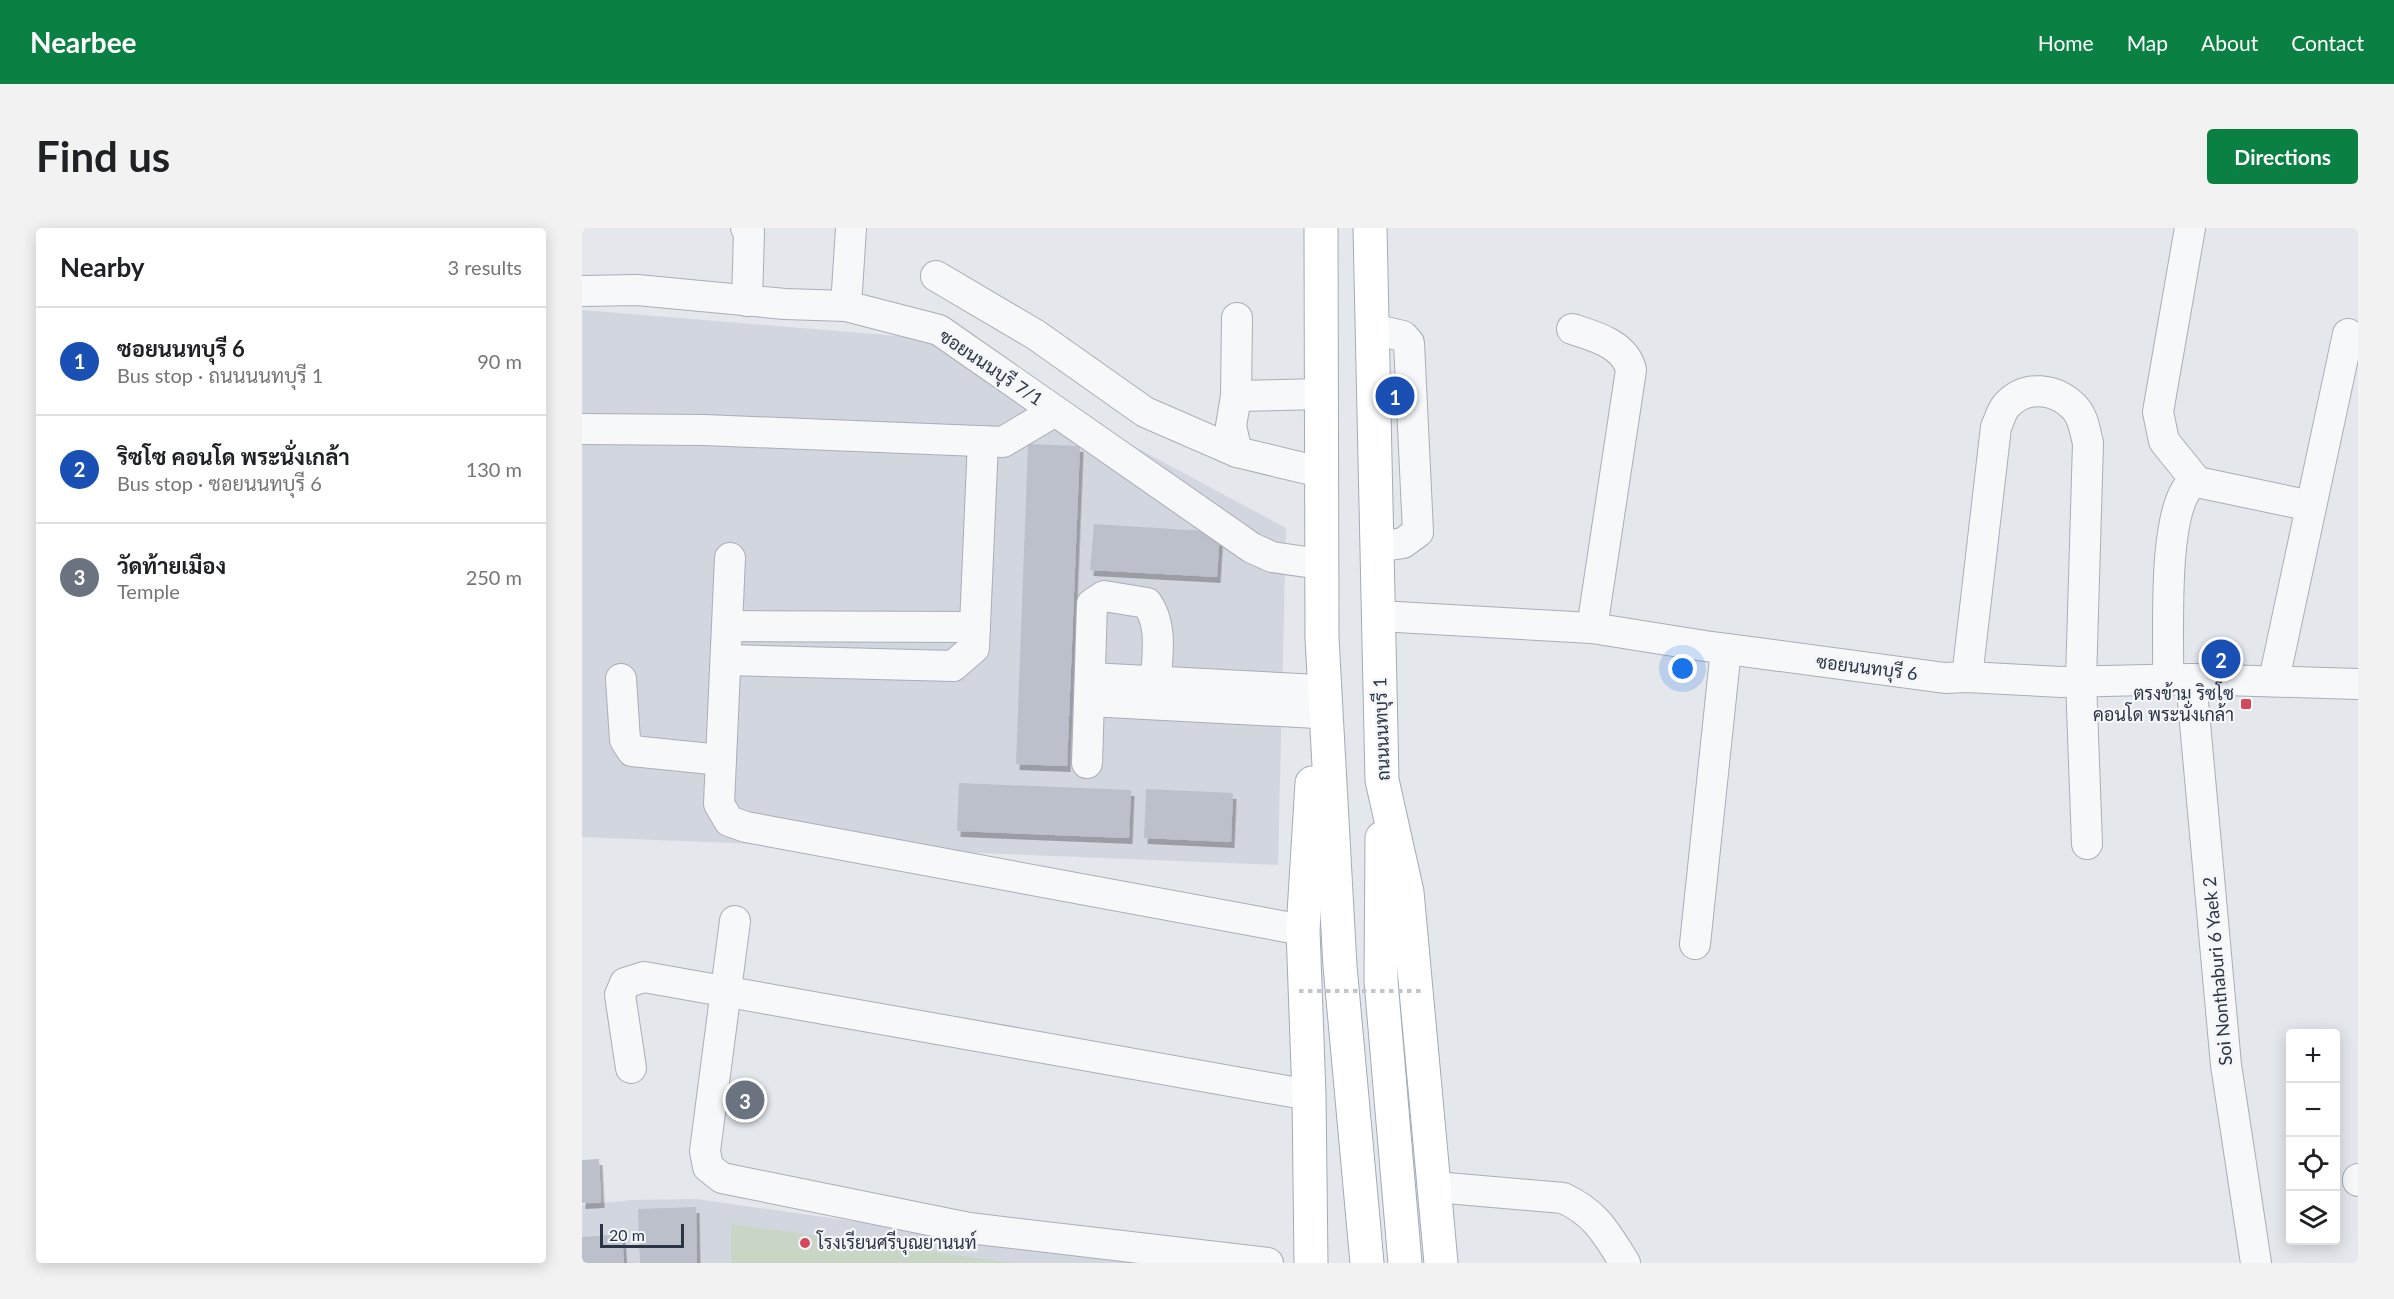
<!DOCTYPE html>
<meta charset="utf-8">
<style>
:root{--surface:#fff;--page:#f2f2f2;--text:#202124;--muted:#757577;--line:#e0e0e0;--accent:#0b8043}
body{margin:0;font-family:Lato,Sarabun,sans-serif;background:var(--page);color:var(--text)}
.controls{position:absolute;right:18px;bottom:18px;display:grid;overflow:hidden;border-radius:6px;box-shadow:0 3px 15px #0003}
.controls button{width:54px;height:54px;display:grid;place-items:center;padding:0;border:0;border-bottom:2px solid var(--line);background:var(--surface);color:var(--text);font:30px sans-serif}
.scale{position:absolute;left:18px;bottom:15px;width:84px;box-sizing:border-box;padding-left:6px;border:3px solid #2b3445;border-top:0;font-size:16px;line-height:21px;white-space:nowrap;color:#2b3445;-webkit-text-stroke:4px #f4f6f9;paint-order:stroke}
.you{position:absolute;left:1101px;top:441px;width:21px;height:21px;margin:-15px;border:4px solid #fff;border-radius:50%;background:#1a73e8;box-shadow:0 0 0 9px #1a73e833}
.badge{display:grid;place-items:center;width:39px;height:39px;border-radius:50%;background:var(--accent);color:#fff;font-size:20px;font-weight:700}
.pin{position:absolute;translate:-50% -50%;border:3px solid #fff;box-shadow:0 2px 6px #0006}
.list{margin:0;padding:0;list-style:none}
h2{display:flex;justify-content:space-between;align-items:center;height:78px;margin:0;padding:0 24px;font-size:26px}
h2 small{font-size:20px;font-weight:400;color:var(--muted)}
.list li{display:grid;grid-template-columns:39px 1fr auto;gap:18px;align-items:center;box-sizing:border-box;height:108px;padding:0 24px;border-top:2px solid var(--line)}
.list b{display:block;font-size:22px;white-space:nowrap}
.list p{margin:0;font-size:20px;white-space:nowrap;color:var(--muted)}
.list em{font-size:20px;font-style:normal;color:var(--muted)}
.icon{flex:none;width:33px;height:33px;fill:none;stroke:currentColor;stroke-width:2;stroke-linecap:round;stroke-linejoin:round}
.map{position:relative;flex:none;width:1776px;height:1035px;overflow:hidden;border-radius:6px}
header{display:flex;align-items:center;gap:36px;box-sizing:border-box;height:84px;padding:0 30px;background:var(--accent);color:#fff}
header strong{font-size:28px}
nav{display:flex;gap:33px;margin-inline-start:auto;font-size:21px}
.intro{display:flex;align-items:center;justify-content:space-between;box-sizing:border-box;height:144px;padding:0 36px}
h1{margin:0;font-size:42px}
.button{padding:15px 27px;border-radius:6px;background:var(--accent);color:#fff;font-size:21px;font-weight:700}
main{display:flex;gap:36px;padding:0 36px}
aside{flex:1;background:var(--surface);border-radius:6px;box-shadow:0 3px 15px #0003}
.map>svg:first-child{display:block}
</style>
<header>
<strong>Nearbee</strong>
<nav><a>Home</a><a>Map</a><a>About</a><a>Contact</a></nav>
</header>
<div class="intro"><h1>Find us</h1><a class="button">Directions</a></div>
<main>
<aside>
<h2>Nearby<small>3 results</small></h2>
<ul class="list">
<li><span class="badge" style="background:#1a4fb4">1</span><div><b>ซอยนนทบุรี 6</b><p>Bus stop · ถนนนนทบุรี 1</p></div><em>90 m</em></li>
<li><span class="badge" style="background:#1a4fb4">2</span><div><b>ริซโซ คอนโด พระนั่งเกล้า</b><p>Bus stop · ซอยนนทบุรี 6</p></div><em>130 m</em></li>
<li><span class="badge" style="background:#6b7280">3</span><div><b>วัดท้ายเมือง</b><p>Temple</p></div><em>250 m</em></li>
</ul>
</aside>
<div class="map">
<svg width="1776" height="1035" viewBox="0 0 1776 1035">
<defs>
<filter id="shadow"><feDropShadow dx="3.5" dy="6" stdDeviation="0" flood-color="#0004"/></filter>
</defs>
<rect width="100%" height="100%" fill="#e4e7ec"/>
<g fill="#d2d6de">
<polygon points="0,82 352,111 704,300 696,637 0,609"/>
<polygon points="114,971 276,994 614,1035 0,1035 0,977 50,972"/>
</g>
<polygon fill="#c9d6c5" points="149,996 431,1035 149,1035"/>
<g fill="#bbc0ca" filter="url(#shadow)">
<polygon points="446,216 498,218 485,538 434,536"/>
<polygon points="512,296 638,304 635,349 508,342"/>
<polygon points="377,555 549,562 547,610 375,603"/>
<polygon points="564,561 651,565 649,614 562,610"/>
<polygon points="17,931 19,974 0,975 0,932"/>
<polygon points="114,979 115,1035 58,1035 56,981"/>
<polygon points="40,1006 42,1035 0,1035 0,1009"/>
</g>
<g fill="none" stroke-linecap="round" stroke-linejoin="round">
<g stroke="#a9aeb7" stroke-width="32">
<g id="minor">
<polyline points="164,0 167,4 165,73"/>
<polyline points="1608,0 1576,184 1582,213 1615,254 1729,278"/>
<polyline points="354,48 454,107 563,184 655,224"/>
<polyline points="0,63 55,62 203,76 264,78 357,102 670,320 690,329 738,336"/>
<polyline points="264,78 269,0"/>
<polyline points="655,90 654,168 649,198 655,224 738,244"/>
<polyline points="790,101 821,108 827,115 836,304 821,315 795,319"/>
<path d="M990,101c22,7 53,15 59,41l-39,258"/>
<polyline points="654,168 739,166"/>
<polyline points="0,201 122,202 421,214 473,183"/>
<polyline points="148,330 137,576 147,593 164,599 721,702"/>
<polyline points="797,388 1010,400 1123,418 1363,450 1385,449 1479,454 1609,451 1776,456"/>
<polyline points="146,398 393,399"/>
<polyline points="144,432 371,438 392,420 401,213"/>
<path d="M1385,449l29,-250c3,-6 5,-15 10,-21 19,-22 50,-18 69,2 9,10 10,24 13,35l-7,237 6,164"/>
<polyline points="508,450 736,462"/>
<polyline points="39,451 43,512 50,523 139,532"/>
<path d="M1586,451c1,-46 -5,-152 18,-189 3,-4 8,-6 11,-8"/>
<polyline points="1609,451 1644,837 1674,1035"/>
<polyline points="1692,452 1766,106"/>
<polyline points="507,473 735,485"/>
<path d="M505,535l5,-159 12,-8 43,7c16,23 10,51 9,78"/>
<polyline points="153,693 123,923 126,939 140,950 387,1000 686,1035"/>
<polyline points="1113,716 1144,421"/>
<polyline points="49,840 38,767 43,755 62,749 727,867"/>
<polyline points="1776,951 1776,953"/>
<path d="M853,959l128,11c33,15 43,35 62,65"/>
</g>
</g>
<g stroke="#a3abb8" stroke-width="35">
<g id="major">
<polyline points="739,0 740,410 758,738 785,1035"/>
<polyline points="788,0 800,552 825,664 859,1035"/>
<polyline points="800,610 799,753 823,1035"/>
<polyline points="729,1035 727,867 721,702 730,555"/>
</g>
</g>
<use href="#minor" stroke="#f7f8fa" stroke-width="30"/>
<use href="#major" stroke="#fff" stroke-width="33"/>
<polyline stroke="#c2c5cb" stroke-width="4" stroke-dasharray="4.5 4.5" stroke-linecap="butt" points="717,763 840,763"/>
</g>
<g fill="#d1495b" stroke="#f4f6f9" stroke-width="2">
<rect x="1658" y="470" width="12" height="12" rx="3"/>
<circle cx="223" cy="1015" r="6"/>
</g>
<g text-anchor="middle" stroke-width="4.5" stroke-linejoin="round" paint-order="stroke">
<g font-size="18" fill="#2b3445" stroke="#f4f6f9">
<text transform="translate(409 140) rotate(34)" y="6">ซอยนนนบุรี 7/1</text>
<text transform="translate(1285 440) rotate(7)" y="6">ซอยนนทบุรี 6</text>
<text transform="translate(800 501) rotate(-92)" y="6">ถนนนนทบุรี 1</text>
<text transform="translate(1636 743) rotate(-95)" y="6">Soi Nonthaburi 6 Yaek 2</text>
</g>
<g font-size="18" fill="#2b3445" stroke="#f4f6f9" text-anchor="end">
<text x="1652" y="472">ตรงข้าม ริซโซ<tspan x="1652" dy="21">คอนโด พระนั่งเกล้า</tspan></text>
<text x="235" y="1021" text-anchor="start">โรงเรียนศรีบุณยานนท์</text>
</g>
</g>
</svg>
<div class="controls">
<button>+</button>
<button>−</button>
<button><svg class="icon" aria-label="locate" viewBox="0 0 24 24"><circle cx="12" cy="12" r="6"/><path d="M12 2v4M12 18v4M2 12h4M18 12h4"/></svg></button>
<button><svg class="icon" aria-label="layers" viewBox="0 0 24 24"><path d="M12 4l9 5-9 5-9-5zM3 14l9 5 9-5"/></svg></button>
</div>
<div class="scale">20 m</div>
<div class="you"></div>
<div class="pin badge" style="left:813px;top:168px;background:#1a4fb4">1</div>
<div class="pin badge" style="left:1639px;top:431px;background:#1a4fb4">2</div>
<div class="pin badge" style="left:163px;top:872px;background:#6b7280">3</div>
</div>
</main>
